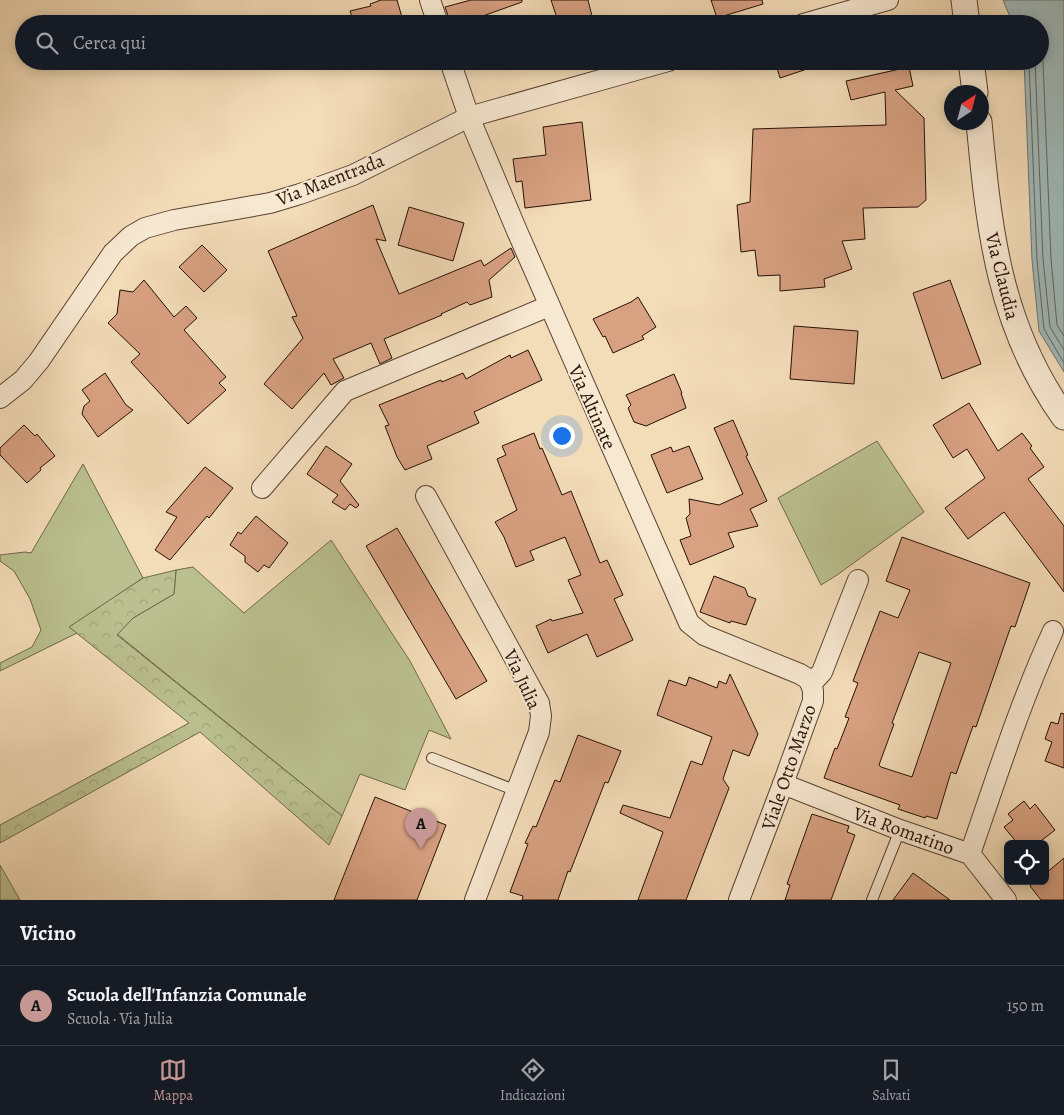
<!DOCTYPE html>
<html lang="it">
<meta charset="utf-8">
<style>
:root{--surface:#171b24;--page:#20242c;--text:#f1f3f6;--muted:#9ea1a6;--line:#363941;--accent:#c59692}
body{margin:0;font-family:Alegreya,serif;background:var(--page);color:var(--text)}
.controls{position:absolute;right:15px;bottom:15px;display:grid;overflow:hidden;border-radius:8px;box-shadow:0 2px 12px #0003}
.controls button{width:45px;height:45px;display:grid;place-items:center;padding:0;border:0;border-bottom:1px solid var(--line);background:var(--surface);color:var(--text);font:25px sans-serif}
.compass{position:absolute;left:944px;top:85px;width:45px;height:45px;border-radius:50%;background:var(--surface);box-shadow:0 2px 12px #0003;rotate:36deg}
.you{position:absolute;left:561px;top:435px;width:18px;height:18px;margin:-12px;border:4px solid #fff;border-radius:50%;background:#1a73e8;box-shadow:0 0 0 8px #1a73e833}
.badge{display:grid;place-items:center;width:32px;height:32px;border-radius:50%;background:var(--accent);color:#111;font-size:16px;font-weight:700}
.pin{position:absolute;translate:-50% -41px;filter:drop-shadow(0 1px 2px #0008)}
.pin::after{content:'';position:absolute;top:26px;width:18px;height:15px;background:inherit;clip-path:polygon(0 0,100% 0,50% 100%)}
.list{margin:0;padding:0;list-style:none}
h2{display:flex;justify-content:space-between;align-items:center;height:65px;margin:0;padding:0 20px;font-size:21px}
h2 small{font-size:16px;font-weight:400;color:var(--muted)}
.list li{display:grid;grid-template-columns:32px 1fr auto;gap:15px;align-items:center;box-sizing:border-box;height:80px;padding:0 20px;border-top:1px solid var(--line)}
.list b{display:block;font-size:19px;white-space:nowrap}
.list p{margin:0;font-size:16px;white-space:nowrap;color:var(--muted)}
.list em{font-size:16px;font-style:normal;color:var(--muted)}
.icon{flex:none;width:28px;height:28px;fill:none;stroke:currentColor;stroke-width:2;stroke-linecap:round;stroke-linejoin:round}
.map{position:relative;flex:none;width:1064px;height:900px;overflow:hidden}
.search{position:absolute;background:var(--surface);box-shadow:0 2px 12px #0003;left:15px;right:15px;top:15px;height:55px;display:flex;align-items:center;gap:12px;box-sizing:border-box;padding:0 18px;border-radius:28px;color:var(--muted);font-size:19px}
.sheet{height:145px;background:var(--surface)}
nav{display:flex;justify-content:space-around;align-items:center;box-sizing:border-box;height:70px;border-top:1px solid var(--line);background:var(--surface);font-size:14px;color:var(--muted)}
nav a{display:grid;justify-items:center;gap:2px}
nav .on{color:var(--accent)}
.map>svg:first-child{display:block}
</style>
<div class="map">
<svg width="1064" height="900" viewBox="0 0 1064 900">
<defs>
<pattern id="forest-crowns" width="20" height="18" patternUnits="userSpaceOnUse" patternTransform="scale(1.25)"><rect width="20" height="18" fill="#bac08f"/><path d="M2 6a3 3 0 1 1 6 0M12 15a3 3 0 1 1 6 0" fill="none" stroke="#a0a47a"/></pattern>
</defs>
<rect width="100%" height="100%" fill="#f3dcb8"/>
<filter id="stains"><feTurbulence type="fractalNoise" baseFrequency=".004" numOctaves="4"/><feColorMatrix values="0 0 0 0 .2 0 0 0 0 .09 0 0 0 0 .02 0 0 0 .5 -.17"/></filter>
<radialGradient id="worn" r=".72"><stop offset=".6" stop-color="#630" stop-opacity="0"/><stop offset="1" stop-color="#630" stop-opacity=".3"/></radialGradient>
<g fill="#bac08f" stroke="#70684a">
<polygon points="877,441 924,512 837,575 821,585 778,498"/>
<polygon points="83,464 143,578 70,627 77,633 0,671 0,663 32,647 41,630 30,599 14,571 0,561 0,555 25,552 31,553"/>
<polygon points="331,540 410,661 451,739 429,730 405,790 360,774 342,816 117,634 133,618 174,594 176,570 193,567 244,613"/>
<polygon points="0,865 20,900 0,900"/>
</g>
<polygon fill="url(#forest-crowns)" stroke="#70684a" points="176,570 174,594 133,618 117,635 342,816 329,845 200,732 0,843 0,825 189,723 69,627 143,578"/>
<polygon fill="#a0b9ba" stroke="#6f7571" points="1003,0 1064,0 1064,372 1039,331 1032,260 1024,61 1040,61 1040,24 1013,24"/>
<g fill="none" stroke-linecap="round" stroke-linejoin="round">
<g stroke="#63645f" stroke-width="1">
<polyline points="1040,53 1043,62 1051,259 1057,325 1064,336"/>
<polyline points="1029,61 1037,260 1044,329 1064,363"/>
<polyline points="1035,61 1043,259 1050,327 1064,350"/>
</g>
</g>
<g fill="#d8a182" stroke="#260f04" fill-rule="evenodd">
<polygon points="381,0 397,0 404,24 354,24 350,11 371,6 370,4"/>
<polygon points="471,0 522,0 522,2 480,17 483,24 451,24 445,7"/>
<polygon points="551,0 588,0 594,24 559,24"/>
<polygon points="711,0 762,0 763,4 717,18"/>
<polygon points="775,61 821,61 822,64 780,78"/>
<polygon points="909,67 913,86 895,90 924,118 926,200 918,207 863,208 865,239 842,241 852,269 824,279 825,287 780,291 780,275 758,276 755,250 741,252 737,205 750,202 753,129 886,125 885,92 851,100 846,81"/>
<polygon points="582,122 591,200 525,208 522,181 516,182 513,159 546,155 543,127"/>
<polygon points="373,205 386,241 376,239 399,294 481,260 484,266 511,248 515,257 489,280 492,297 470,305 467,302 441,314 442,315 384,339 392,358 380,364 371,343 333,359 344,378 331,385 324,373 292,409 264,384 303,338 292,317 297,316 268,251"/>
<polygon points="409,207 464,223 453,261 398,245"/>
<polygon points="202,245 227,270 204,292 179,267"/>
<polygon points="144,280 174,317 186,306 197,318 184,330 226,377 219,383 226,390 188,424 131,362 140,354 108,323 117,314 120,290 133,292"/>
<polygon points="950,280 981,364 942,379 913,293"/>
<polygon points="638,297 656,327 642,336 644,339 613,353 605,336 603,337 593,319 631,302"/>
<polygon points="794,326 858,331 854,384 790,379"/>
<polygon points="528,350 542,380 474,412 479,423 427,446 432,459 405,470 397,457 385,426 389,425 379,405 441,380 442,382 463,373 466,379 510,355 511,358"/>
<polygon points="105,373 126,405 133,410 98,437 82,414 84,406 90,401 82,390"/>
<polygon points="674,374 682,393 681,393 686,408 646,426 634,422 628,408 631,405 626,395"/>
<polygon points="969,403 998,451 1022,433 1032,446 1030,448 1044,467 1028,479 1064,526 1064,592 1004,512 968,539 945,508 985,478 967,449 953,458 933,425"/>
<polygon points="733,420 748,455 746,456 767,501 750,509 758,526 728,533 734,547 690,565 680,540 691,536 686,518 690,514 689,499 719,505 743,494 714,428"/>
<polygon points="24,425 35,436 37,434 55,456 40,468 41,470 27,483 0,455 0,448"/>
<polygon points="534,433 540,449 542,448 562,495 571,491 600,563 607,560 623,595 614,599 633,640 597,657 587,634 548,653 536,626 551,619 552,621 583,613 568,580 581,575 565,537 530,551 534,560 516,567 504,537 495,522 517,510 497,459 506,455 502,446"/>
<polygon points="326,446 352,464 340,481 359,505 356,508 350,504 345,510 332,502 338,495 307,474"/>
<polygon points="689,446 703,479 667,493 651,455 671,447 673,452"/>
<polygon points="205,467 233,488 209,518 207,516 170,560 155,550 177,517 166,512"/>
<polygon points="256,516 288,543 269,568 264,565 258,572 245,562 245,556 230,545 238,532 241,534"/>
<polygon points="397,528 487,681 456,699 366,546"/>
<path d="M902,537l128,46 -15,44 -4,-1 -35,101 -3,-1 -17,48 -5,-2 -14,47 -11,-3 -1,2 -27,-9 2,-4 -76,-27 11,-30 2,1 12,-31 -4,-1 13,-34 -5,-2 27,-70 18,7 12,-28 -24,-9zM919,652l32,11 -39,114 -31,-10 -2,-2 15,-41 -2,-1z"/>
<polygon points="714,576 745,588 748,596 756,599 746,625 731,621 730,623 700,612"/>
<polygon points="730,674 758,734 749,756 733,750 723,779 729,788 686,900 638,900 663,832 620,813 623,805 670,818 691,761 702,765 712,737 657,715 669,680 686,686 689,677 717,688 719,681 726,684"/>
<polygon points="1061,713 1064,714 1064,768 1045,761 1052,742 1045,739 1051,722 1058,724"/>
<polygon points="578,735 621,751 608,783 605,782 570,872 568,871 558,900 522,900 523,896 510,892 528,844 525,843 533,826 536,827 555,780 560,782"/>
<polygon points="375,797 446,825 417,900 334,900"/>
<polygon points="1024,801 1030,809 1035,804 1055,830 1037,844 1018,844 1004,827 1013,820 1008,814"/>
<polygon points="812,814 849,826 847,832 855,835 831,900 785,900 790,885 787,884"/>
<polygon points="1064,858 1064,900 1041,900 1030,886 1036,881 1045,881 1045,874"/>
<polygon points="913,873 950,900 893,900"/>
</g>
<g fill="none" stroke-linecap="round" stroke-linejoin="round">
<g stroke="#594231" stroke-width="12">
<g id="service">
<polyline points="432,758 517,791"/>
<polyline points="872,900 900,830"/>
</g>
</g>
<g stroke="#594231" stroke-width="22">
<g id="minor">
<polyline points="430,0 438,24"/>
<polyline points="803,24 888,0"/>
<polyline points="450,61 469,117 517,231 689,623 704,635 800,674 808,679 811,684"/>
<polyline points="0,398 23,380 39,361 113,253 131,236 145,228 174,220 270,203 300,194 353,175 469,117 668,61"/>
<polyline points="262,488 345,391 549,306"/>
<polyline points="426,496 539,703 541,716 539,732 475,900"/>
<polyline points="783,784 900,830 970,854 1006,900"/>
<path d="M970,854c26,-75 50,-151 83,-223"/>
<polyline points="739,900 783,784 813,701 813,691 811,684 822,672 858,580"/>
</g>
</g>
<g stroke="#594231" stroke-width="27">
<g id="tertiary">
<polyline points="964,0 967,24"/>
<polyline points="971,61 975,92"/>
<path d="M979,122c10,108 20,204 85,295"/>
</g>
</g>
<use href="#service" stroke="#f7e8d1" stroke-width="10"/>
<use href="#minor" stroke="#f7e8d1" stroke-width="20"/>
<use href="#tertiary" stroke="#f7e8d1" stroke-width="25"/>
</g>
<g text-anchor="middle" stroke-width="4" stroke-linejoin="round" paint-order="stroke">
<g font-size="19" fill="#260f04" stroke="#f7e8d1">
<text transform="translate(330 179) rotate(-21)" y="7">Via Maentrada</text>
<text transform="translate(1003 276) rotate(76)" y="7">Via Claudia</text>
<text transform="translate(593 407) rotate(66)" y="7">Via Altinate</text>
<text transform="translate(523 679) rotate(65)" y="7">Via Julia</text>
<text transform="translate(788 767) rotate(-71)" y="7">Viale Otto Marzo</text>
<text transform="translate(904 830) rotate(20)" y="7">Via Romatino</text>
</g>
</g>
<rect width="100%" height="100%" filter="url(#stains)"/>
<rect width="100%" height="100%" fill="url(#worn)"/>
</svg>
<div class="controls">
<button><svg class="icon" aria-label="locate" viewBox="0 0 24 24"><circle cx="12" cy="12" r="6"/><path d="M12 2v4M12 18v4M2 12h4M18 12h4"/></svg></button>
</div>
<svg class="compass" viewBox="-18 -18 36 36"><path d="M0-13l5 13h-10z" fill="#e53935"/><path d="M0 13l5-13h-10z" fill="#9ea1a6"/></svg>
<div class="you"></div>
<div class="pin badge" style="left:421px;top:849px">A</div>
<div class="search"><svg class="icon" aria-label="search" viewBox="0 0 24 24"><circle cx="10" cy="10" r="6"/><path d="M15 15l6 6"/></svg>Cerca qui</div>
</div>
<section class="sheet">
<h2>Vicino<small></small></h2>
<ul class="list">
<li><span class="badge">A</span><div><b>Scuola dell'Infanzia Comunale</b><p>Scuola · Via Julia</p></div><em>150 m</em></li>
</ul>
</section>
<nav>
<a class="on"><svg class="icon" aria-label="map" viewBox="0 0 24 24"><path d="M3 6l6-2 6 2 6-2v14l-6 2-6-2-6 2zM9 4v14M15 6v14"/></svg>Mappa</a>
<a><svg class="icon" aria-label="directions" viewBox="0 0 24 24"><path d="M12 3l9 9-9 9-9-9zM9 14v-3h6M13 9l2 2-2 2"/></svg>Indicazioni</a>
<a><svg class="icon" aria-label="saved" viewBox="0 0 24 24"><path d="M7 4h10v16l-5-4-5 4z"/></svg>Salvati</a>
</nav>
